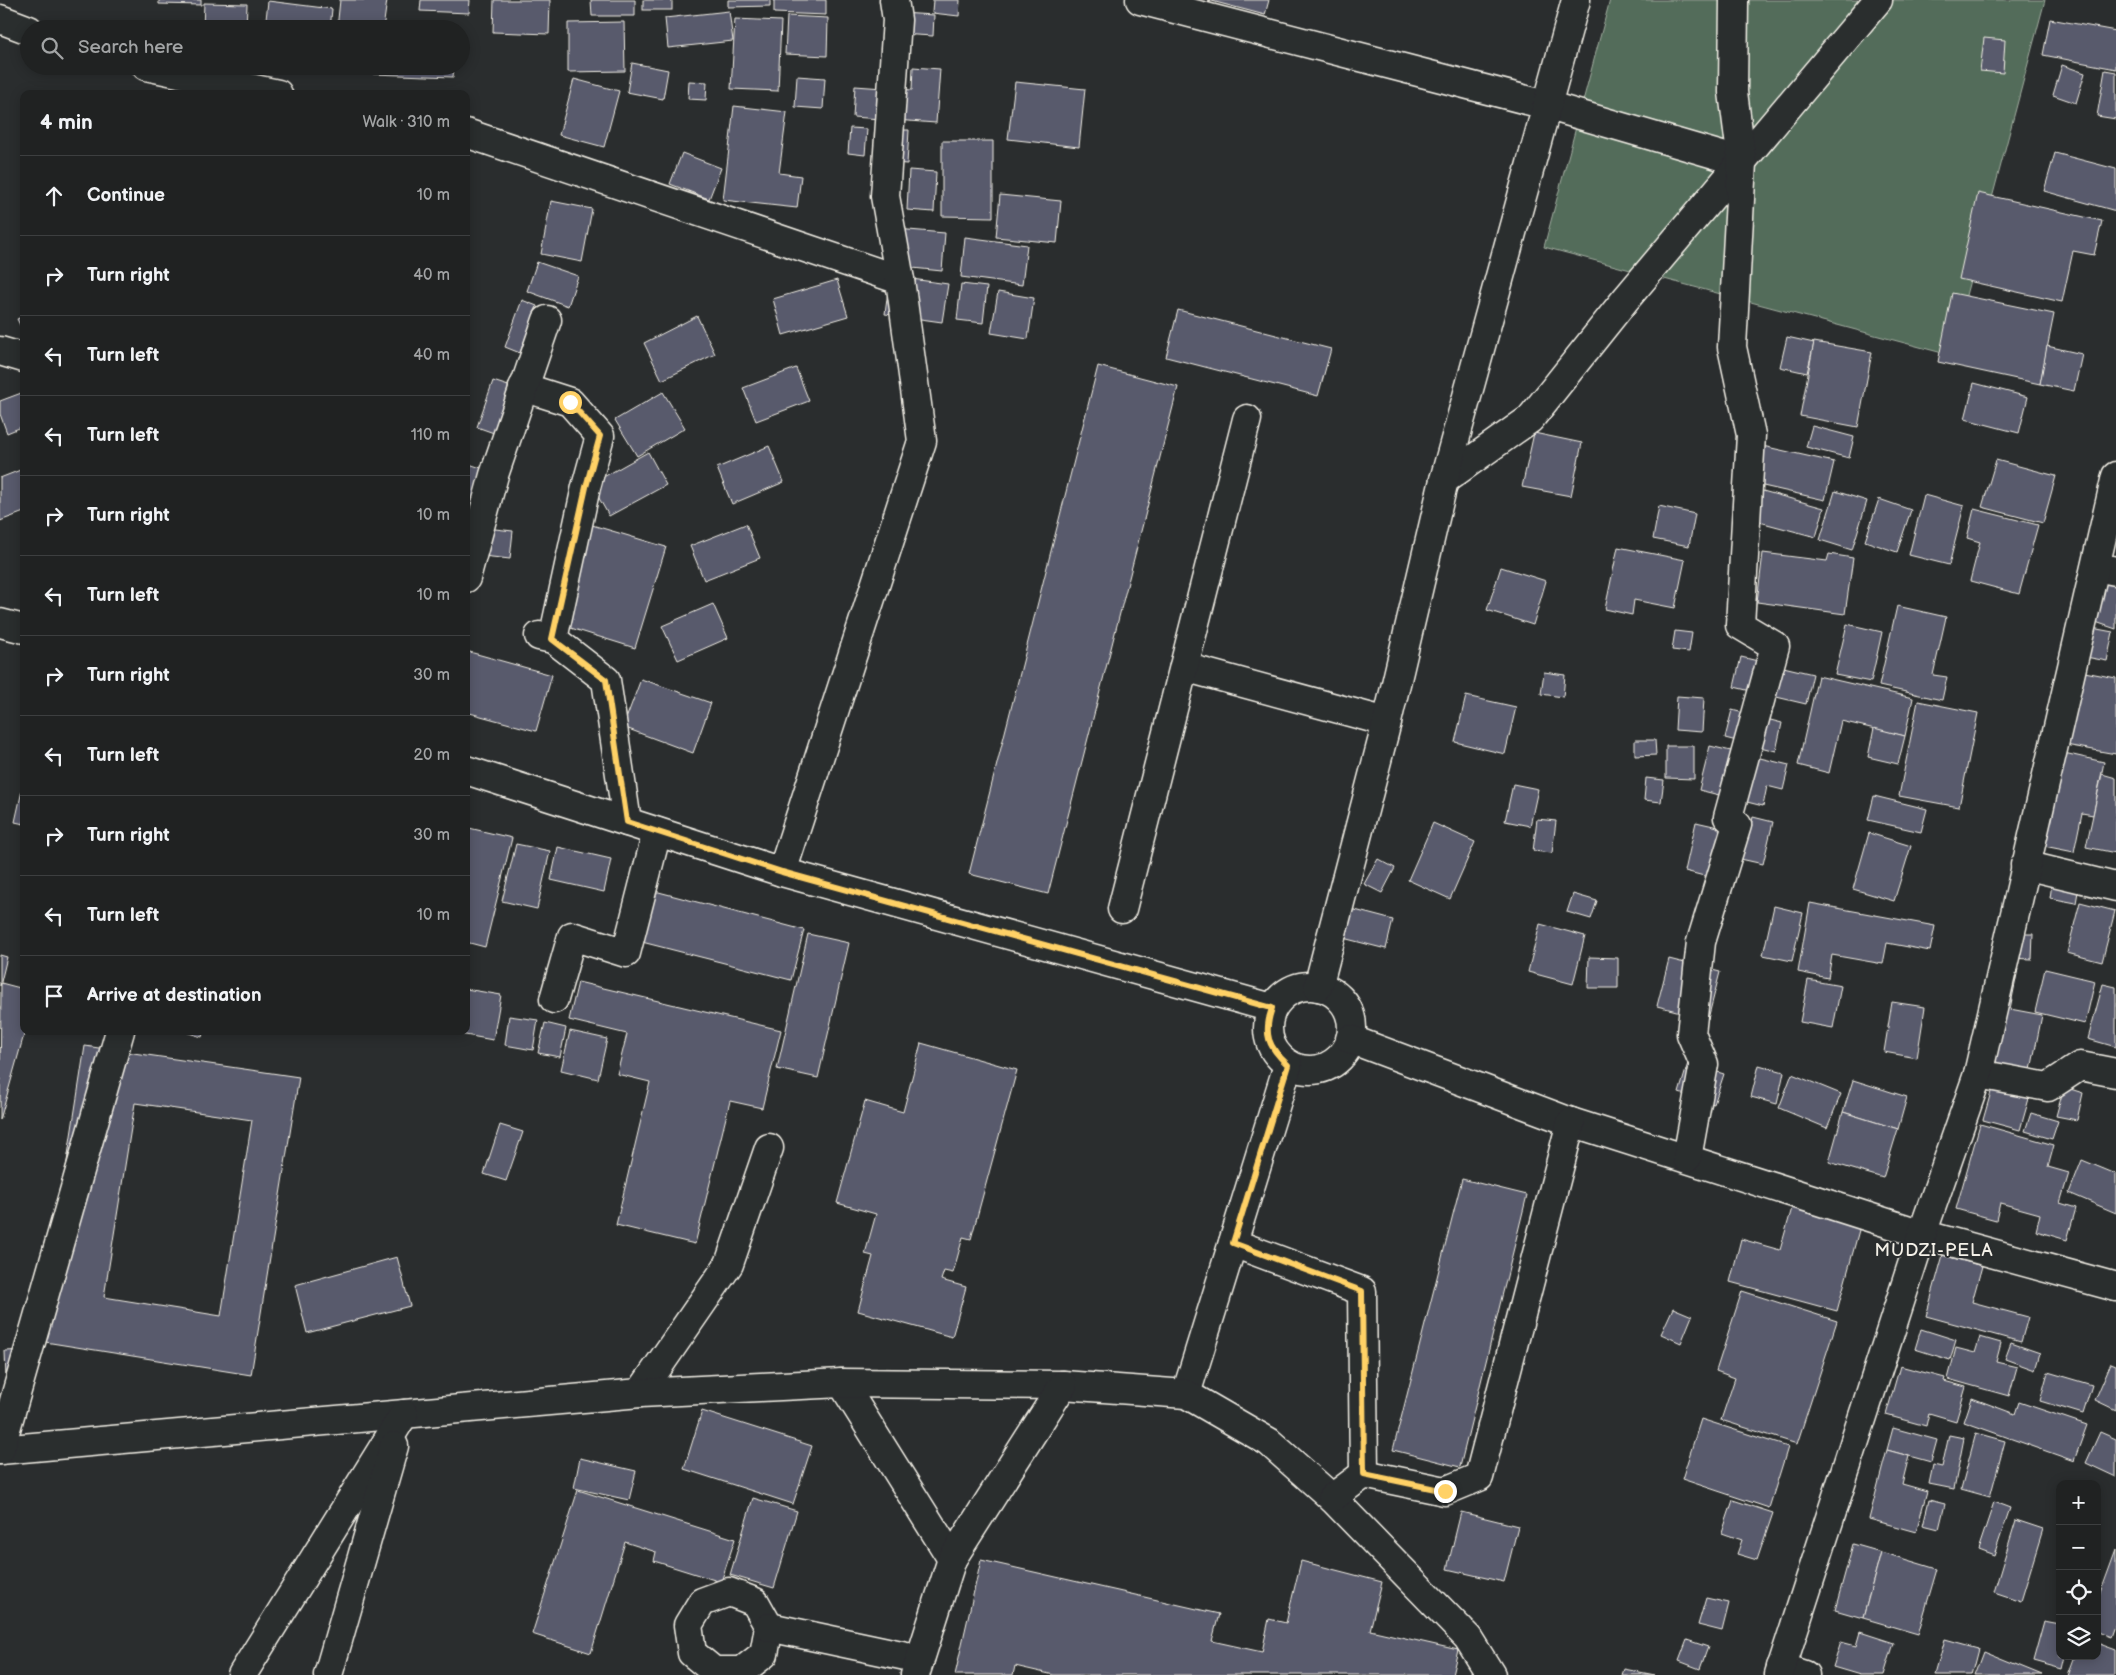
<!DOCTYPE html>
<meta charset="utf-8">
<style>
:root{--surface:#202222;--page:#2d2f2f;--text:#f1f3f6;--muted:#a2a4a5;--line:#3d3f40}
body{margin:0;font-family:"Balsamiq Sans",sans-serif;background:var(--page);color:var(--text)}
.controls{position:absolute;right:15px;bottom:15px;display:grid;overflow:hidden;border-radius:10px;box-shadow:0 2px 12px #0003}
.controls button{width:45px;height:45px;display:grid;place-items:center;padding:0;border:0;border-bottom:1px solid var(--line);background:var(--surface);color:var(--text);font:25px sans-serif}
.stop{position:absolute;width:15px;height:15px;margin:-11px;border:4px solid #ffd166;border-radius:50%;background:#fff}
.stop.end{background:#ffd166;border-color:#fff;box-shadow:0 1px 5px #0008}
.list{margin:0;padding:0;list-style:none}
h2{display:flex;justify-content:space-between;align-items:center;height:65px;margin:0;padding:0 20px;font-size:21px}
h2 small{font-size:16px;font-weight:400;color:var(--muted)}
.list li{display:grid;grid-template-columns:32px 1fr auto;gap:15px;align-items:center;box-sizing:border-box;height:80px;padding:0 20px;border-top:1px solid var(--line)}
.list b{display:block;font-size:19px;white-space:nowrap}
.list em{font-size:16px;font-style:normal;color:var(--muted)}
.icon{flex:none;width:28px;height:28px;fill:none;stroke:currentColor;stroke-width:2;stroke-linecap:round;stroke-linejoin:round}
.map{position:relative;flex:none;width:2116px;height:1675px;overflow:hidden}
.search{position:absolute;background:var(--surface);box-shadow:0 2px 12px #0003;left:20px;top:20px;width:450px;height:55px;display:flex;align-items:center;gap:12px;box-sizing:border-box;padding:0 18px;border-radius:28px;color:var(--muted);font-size:19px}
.panel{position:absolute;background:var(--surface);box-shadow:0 2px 12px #0003;left:20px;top:90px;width:450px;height:945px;border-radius:10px}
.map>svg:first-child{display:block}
</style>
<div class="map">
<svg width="2116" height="1675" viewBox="0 0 2116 1675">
<rect width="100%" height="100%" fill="#2a2d2e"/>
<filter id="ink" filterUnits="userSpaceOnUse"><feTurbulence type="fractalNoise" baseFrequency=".02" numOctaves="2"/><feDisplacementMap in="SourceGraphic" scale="10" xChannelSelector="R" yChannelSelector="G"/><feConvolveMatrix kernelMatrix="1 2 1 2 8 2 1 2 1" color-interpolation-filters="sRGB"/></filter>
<g filter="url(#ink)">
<polygon fill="#526c5a" stroke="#a3aea1" points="1610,0 2045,0 1950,355 1544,247"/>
<g fill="#585a6c" stroke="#f4f1e8" fill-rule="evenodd">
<polygon points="159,0 201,0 201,5 159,4"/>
<polygon points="340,0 387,0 383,29 337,29"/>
<polygon points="421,0 470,0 469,13 420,11"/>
<polygon points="494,0 550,0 549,34 493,32"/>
<polygon points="591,0 635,0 635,16 592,16"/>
<rect x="643" y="0" width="29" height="10"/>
<polygon points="728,0 770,0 770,6 728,7"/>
<polygon points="774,0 826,0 826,15 774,13"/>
<polygon points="933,0 960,0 959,16 932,13"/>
<polygon points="1208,0 1269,0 1265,15"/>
<polygon points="268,1 332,9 330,29 265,29"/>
<polygon points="204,3 247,4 246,29 203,29"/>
<polygon points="729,11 733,41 668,48 665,18"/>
<polygon points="900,13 934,15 933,36 899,34"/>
<polygon points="787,16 828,18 827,56 785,54"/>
<polygon points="735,19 781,21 778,91 731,89"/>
<polygon points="2050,19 2116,31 2116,69 2043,55"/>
<polygon points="624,22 625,71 568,72 568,23"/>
<polygon points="1984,38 2005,40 2003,73 1980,71"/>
<polygon points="632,63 668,70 663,99 627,92"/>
<polygon points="2062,65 2085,73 2076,103 2053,95"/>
<polygon points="374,66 454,66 453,77 373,74"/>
<polygon points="913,67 940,69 936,123 853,117 855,86 912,90"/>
<polygon points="2105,70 2116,72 2116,119 2097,116"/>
<polygon points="797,76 825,78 823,109 795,107"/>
<polygon points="574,79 619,91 604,147 559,135"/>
<polygon points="689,81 707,82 706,100 688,99"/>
<polygon points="1015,82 1085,89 1079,147 1008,139"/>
<polygon points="734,106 787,112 779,173 801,176 797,208 723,200"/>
<polygon points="850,128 867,129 865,155 848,153"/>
<polygon points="883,130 909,130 907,164 881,162"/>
<polygon points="942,141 993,141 993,217 942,216"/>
<polygon points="682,153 721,168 709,199 670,184"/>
<polygon points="2055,153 2116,169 2116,211 2044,191"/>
<polygon points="909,170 936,172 934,212 907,210"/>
<polygon points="1978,193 2102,221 2094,255 2073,251 2062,302 1959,279"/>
<polygon points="1000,195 1061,201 1057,243 996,237"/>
<polygon points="551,201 592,209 582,262 541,254"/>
<polygon points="896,229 945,233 942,271 893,266"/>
<polygon points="965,237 1027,245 1022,285 961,277"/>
<polygon points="537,262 578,276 568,306 527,291"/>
<polygon points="890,276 948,284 942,322 885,314"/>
<polygon points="837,280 848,316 783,335 773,299"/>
<polygon points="961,284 987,287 983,323 957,320"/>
<polygon points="998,292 1034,298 1028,339 991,333"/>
<polygon points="1952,293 2054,314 2040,384 1938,362"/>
<polygon points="522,300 537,306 520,353 505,347"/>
<polygon points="1178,310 1331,349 1318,396 1166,357"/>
<polygon points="24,316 24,333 17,319"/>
<polygon points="697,316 715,354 662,380 644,343"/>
<polygon points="1787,337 1814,343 1807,373 1780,367"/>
<polygon points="1814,342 1872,352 1858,427 1800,416"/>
<polygon points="2047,346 2082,354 2074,391 2040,384"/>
<polygon points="1098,366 1178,387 1048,894 969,874"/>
<polygon points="796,368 809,401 756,421 743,388"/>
<polygon points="493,381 524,391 508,438 477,427"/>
<polygon points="1974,383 2028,397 2019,433 1965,419"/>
<polygon points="24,392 24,426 7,433 0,414 0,401"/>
<polygon points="663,392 685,428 637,456 615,420"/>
<polygon points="1812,426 1854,437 1849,458 1806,447"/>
<polygon points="1534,433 1582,443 1571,496 1522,487"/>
<polygon points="1749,443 1834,462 1825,500 1741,481"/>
<polygon points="769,446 784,482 732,504 717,468"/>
<polygon points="648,452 666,485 609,516 591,484"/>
<polygon points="1996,460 2056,476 2043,523 1982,507"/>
<polygon points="466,463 496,473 480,518 466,513"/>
<polygon points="23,469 24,512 0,521 0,478"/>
<polygon points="1745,486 1824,508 1816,537 1737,516"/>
<polygon points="1835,491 1867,501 1852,550 1820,540"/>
<polygon points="1924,495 1964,506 1949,565 1909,555"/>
<polygon points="1879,499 1911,510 1897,552 1865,541"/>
<polygon points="1659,506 1695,514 1689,546 1653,539"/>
<polygon points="1974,509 2038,525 2019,594 1970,581 1980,542 1967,538"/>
<polygon points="746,524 760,558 704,580 690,546"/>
<polygon points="592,525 666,547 635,648 561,625"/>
<polygon points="486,528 513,531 510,559 483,556"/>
<polygon points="1618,547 1685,560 1675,608 1634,600 1632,615 1605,609"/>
<polygon points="1763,553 1827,561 1829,554 1853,558 1845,614 1757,602"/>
<polygon points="1501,567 1546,581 1533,625 1487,610"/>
<polygon points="2098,568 2116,575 2116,629 2081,617"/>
<polygon points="713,604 728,638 678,660 662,626"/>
<polygon points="1897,606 1946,617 1933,675 1947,677 1942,700 1879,686"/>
<polygon points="1847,624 1882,632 1871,682 1835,675"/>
<polygon points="2076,625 2113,632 2107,661 2070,654"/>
<polygon points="1675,631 1692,633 1689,652 1672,650"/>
<polygon points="466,651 552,675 536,731 466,712"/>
<polygon points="1741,657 1813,674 1806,704 1734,687"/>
<polygon points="2074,670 2116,678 2116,754 2060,744"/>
<polygon points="1544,672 1565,675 1563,697 1541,694"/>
<polygon points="1818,676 1913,698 1905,736 1841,721 1829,773 1798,765"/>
<polygon points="641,679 711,703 693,753 623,727"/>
<polygon points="1466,696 1516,707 1505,754 1455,742"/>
<polygon points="1677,696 1704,698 1702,732 1675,730"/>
<polygon points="1918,701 1978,713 1959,807 1899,796"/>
<polygon points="1732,710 1782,723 1776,751 1725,738"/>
<polygon points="1874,728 1905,736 1898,764 1868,757"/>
<polygon points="1635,740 1655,740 1656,755 1635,756"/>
<polygon points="1666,746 1694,746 1694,779 1666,778"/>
<polygon points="1710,746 1789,765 1783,790 1767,786 1763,806 1699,790"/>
<polygon points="2064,753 2104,762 2093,815 2082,813 2074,852 2044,846"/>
<polygon points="2102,774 2116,778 2116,853 2086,847"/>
<polygon points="1646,778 1664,780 1661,802 1644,800"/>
<polygon points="1513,784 1538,789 1530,826 1505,821"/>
<polygon points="23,786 24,787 24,824 15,822"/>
<polygon points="1874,796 1927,809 1921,832 1868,820"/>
<polygon points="1753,817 1773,822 1763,864 1714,853 1708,877 1685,871 1696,822 1749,834"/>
<polygon points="1537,819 1556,821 1552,853 1533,851"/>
<polygon points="1433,823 1475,842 1450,899 1408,880"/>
<polygon points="469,828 512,838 485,947 466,942 466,837"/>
<polygon points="1869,833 1911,846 1894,901 1853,889"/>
<polygon points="516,844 550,851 537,909 502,901"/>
<polygon points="558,847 611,859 604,892 551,880"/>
<polygon points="1378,859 1395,868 1382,893 1364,884"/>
<polygon points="2053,876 2080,880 2076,903 2050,898"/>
<polygon points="651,890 804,930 791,980 638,941"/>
<polygon points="1573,894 1597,901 1591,919 1567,912"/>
<polygon points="2080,902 2115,911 2102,962 2067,953"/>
<polygon points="1810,903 1935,926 1930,951 1887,943 1883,964 1832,955 1828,978 1798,972"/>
<polygon points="1774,906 1803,913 1792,961 1763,955"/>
<polygon points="1351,909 1393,920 1386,949 1343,938"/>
<polygon points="1540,924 1585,936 1573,984 1528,972"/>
<polygon points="808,934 849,943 818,1078 777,1069"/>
<polygon points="2007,934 2033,934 2032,959 2007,958"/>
<polygon points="0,955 7,957 0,986"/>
<polygon points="1589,957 1618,958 1618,988 1588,988"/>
<polygon points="1669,959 1720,972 1708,1019 1657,1006"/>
<polygon points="2000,965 2018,969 2010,1009 2042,1015 2031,1070 1981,1060"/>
<polygon points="2045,969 2095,981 2085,1024 2035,1012"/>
<polygon points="1808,980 1841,986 1833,1028 1800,1022"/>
<polygon points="578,982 781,1030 762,1108 730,1101 695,1244 616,1225 650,1082 617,1074 627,1034 569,1020"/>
<polygon points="1,983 24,989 25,1031 0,1120"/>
<polygon points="2103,984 2116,987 2116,1047 2088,1039"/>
<polygon points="466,989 501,995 493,1040 443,1031 466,1031"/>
<polygon points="1892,1002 1925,1007 1917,1058 1884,1052"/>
<polygon points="509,1016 538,1020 533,1050 505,1045"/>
<polygon points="545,1023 566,1028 560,1057 538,1053"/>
<polygon points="182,1031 204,1031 202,1037"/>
<polygon points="570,1031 607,1039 598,1079 561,1070"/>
<polygon points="921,1043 1017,1070 971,1239 963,1237 953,1273 944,1271 941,1280 966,1287 952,1337 858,1311 873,1256 865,1254 876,1214 837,1203 865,1101 903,1112"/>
<path d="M85,1046l214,31 -48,298 -212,-34zM135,1103l117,17 -31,196 -117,-19z"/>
<polygon points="1688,1063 1724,1074 1714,1104 1679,1093"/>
<polygon points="1759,1065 1784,1072 1777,1104 1751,1097"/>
<polygon points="1792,1074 1841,1094 1827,1128 1779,1108"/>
<polygon points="1995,1078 2032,1088 2020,1130 1983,1120"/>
<polygon points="1853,1080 1907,1097 1898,1129 1843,1112"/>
<polygon points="2064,1087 2083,1093 2077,1120 2056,1116"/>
<polygon points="1843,1112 1898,1129 1883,1178 1829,1162"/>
<polygon points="2031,1113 2058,1121 2052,1139 2025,1131"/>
<polygon points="1980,1124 2054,1145 2048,1167 2069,1173 2060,1203 2076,1208 2067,1240 2036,1231 2040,1214 2000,1203 1996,1220 1956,1209"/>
<polygon points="500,1125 523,1132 506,1181 484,1174"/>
<polygon points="2082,1160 2116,1174 2116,1213 2069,1193"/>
<polygon points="1462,1179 1527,1195 1460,1467 1393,1450"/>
<polygon points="1794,1201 1862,1219 1837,1311 1730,1282 1741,1239 1780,1250"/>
<polygon points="1943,1255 1982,1266 1972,1302 2028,1317 2021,1342 1926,1316"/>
<polygon points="397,1257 410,1306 307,1333 295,1285"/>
<polygon points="1742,1291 1837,1321 1797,1444 1721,1420 1735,1378 1716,1371"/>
<polygon points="1673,1308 1692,1316 1681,1343 1661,1334"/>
<polygon points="1921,1329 1956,1340 1950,1360 1915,1349"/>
<polygon points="1980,1337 2001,1343 1996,1362 2017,1367 2009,1396 1948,1379 1956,1348 1975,1353"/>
<polygon points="2011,1343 2040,1353 2035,1370 2005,1359"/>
<polygon points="31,1350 32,1378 6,1379 5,1351"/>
<polygon points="2111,1363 2116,1365 2116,1410 2095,1400"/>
<polygon points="1900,1366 1945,1378 1944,1381 1966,1387 1956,1421 1929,1413 1926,1426 1886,1415"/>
<polygon points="2048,1372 2092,1385 2083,1414 2040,1401"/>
<polygon points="1972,1398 2015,1414 2019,1402 2087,1425 2074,1461 1964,1422"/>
<polygon points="702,1411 812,1446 793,1504 684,1469"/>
<polygon points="1701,1419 1788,1447 1769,1508 1682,1479"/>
<polygon points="1893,1428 1937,1440 1931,1462 1887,1450"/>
<polygon points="2100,1432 2116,1439 2116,1477 2086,1463"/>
<polygon points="1976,1433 2005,1441 1990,1497 1961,1489"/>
<polygon points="1949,1435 1964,1438 1954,1489 1929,1484 1933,1465 1942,1467"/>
<polygon points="1887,1450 1909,1456 1902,1484 1927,1491 1916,1532 1869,1519"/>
<polygon points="580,1458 636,1471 629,1500 574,1488"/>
<polygon points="578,1490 735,1539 721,1582 654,1561 656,1552 625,1542 591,1653 532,1634"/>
<polygon points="753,1498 797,1511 774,1588 730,1575"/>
<polygon points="1733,1500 1773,1513 1757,1560 1737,1554 1742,1540 1722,1533"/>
<polygon points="1929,1500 1945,1504 1939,1529 1923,1525"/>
<polygon points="1994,1502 2010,1508 1994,1556 1978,1550"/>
<polygon points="1461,1512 1518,1526 1504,1582 1447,1569"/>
<polygon points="2016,1520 2043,1529 2021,1601 1994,1592"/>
<polygon points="1853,1544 1881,1552 1863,1618 1835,1610"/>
<polygon points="2116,1550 2116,1620 2110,1637 2097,1632 2097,1602"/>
<polygon points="1881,1552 1937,1569 1918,1634 1863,1618"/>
<polygon points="981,1560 1219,1614 1212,1641 1262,1652 1269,1619 1286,1623 1301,1561 1382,1582 1370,1630 1458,1650 1452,1675 1054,1675 1015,1666 1013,1675 955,1675"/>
<polygon points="1706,1598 1729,1603 1722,1631 1698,1625"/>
<polygon points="2044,1621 2060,1624 2060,1656 2065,1656 2062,1669 2033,1661"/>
<polygon points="1860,1632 1894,1643 1884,1675 1860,1675 1833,1667 1841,1642 1856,1646"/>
<polygon points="1945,1639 1978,1648 1971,1675 1935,1675"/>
<polygon points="1687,1640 1708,1647 1700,1669 1679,1661"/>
<polygon points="2097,1643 2116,1650 2116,1675 2068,1675 2075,1656 2097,1656"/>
<polygon points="1983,1651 2042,1675 1974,1675"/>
<polygon points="1624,1669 1655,1675 1622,1675"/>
</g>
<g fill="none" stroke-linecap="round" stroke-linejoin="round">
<g stroke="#f4f1e8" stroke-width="31">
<g id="minor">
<polyline points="1140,0 1546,105 1742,162"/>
<polyline points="0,19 29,30"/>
<polyline points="146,66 278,94"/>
<polyline points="466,133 900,280"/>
<polyline points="0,351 24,358"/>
<polyline points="523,387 570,402 600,436 586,487 553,639"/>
<polyline points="1444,480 1530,419 1625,300 1878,0"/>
<polyline points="2096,567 2116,571"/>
<polyline points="466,578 494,475 547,320"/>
<polyline points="0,623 24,629"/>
<polyline points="539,636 553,639 606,680 627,822"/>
<polyline points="1184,667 1387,722"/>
<polyline points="466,770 782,872 1272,1008"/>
<polyline points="2025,865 2116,887"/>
<polyline points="782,872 922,441 900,280 885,196 897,20 894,0"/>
<polyline points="1122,909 1247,419"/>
<circle cx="1310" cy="1028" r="42"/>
<polyline points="1318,987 1387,722 1444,480 1576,0"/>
<polyline points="554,999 572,936 626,953 657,832"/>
<polyline points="1350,1039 1571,1122 1922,1234 2116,1287"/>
<polyline points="1978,1074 2048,1087 2080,1066 2116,1073"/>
<polyline points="1687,1158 1704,1064 1691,1034 1701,942 1737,825 1728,817 1775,646 1740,625 1751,435 1732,347 1742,162 1733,92 1734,0"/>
<polyline points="1233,1243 1362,1291 1364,1474"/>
<polyline points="842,1383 952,1559"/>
<polyline points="640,1393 729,1264 769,1148"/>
<polyline points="1186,1394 1288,1065"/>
<polyline points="0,1450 640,1393 842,1383 1063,1385 1186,1394 1269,1442 1332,1498 1468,1638 1491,1675"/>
<polyline points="0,1450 120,1031"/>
<polyline points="1332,1498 1364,1474 1445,1491 1479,1477 1571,1122"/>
<polygon points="729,1592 755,1602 769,1627 764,1654 742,1671 714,1671 692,1653 688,1625 702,1602"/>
<polyline points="769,1627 920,1659"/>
<polyline points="1781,1667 1805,1675"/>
<polyline points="242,1675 404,1414"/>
<polyline points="328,1675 394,1446"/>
<polyline points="915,1675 952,1559 1063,1385"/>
</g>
</g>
<g stroke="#f4f1e8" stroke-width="31">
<polyline id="major" points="1779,1675 1922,1234 1978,1074 2116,476"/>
</g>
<use href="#minor" stroke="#2a2d2e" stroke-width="28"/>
<use href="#major" stroke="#2a2d2e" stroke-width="28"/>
</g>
</g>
<g fill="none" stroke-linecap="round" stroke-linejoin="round" filter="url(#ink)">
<path stroke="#ffd166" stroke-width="6" d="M570,402l30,34 -14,51 -34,152 54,41 21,142 155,50 490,136c-9,26 -4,39 16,57l-55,178 129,48 2,183 81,17"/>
</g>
<g text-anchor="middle" stroke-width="4" stroke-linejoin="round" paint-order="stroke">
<g font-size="18" letter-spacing="1" fill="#f4f1e8" stroke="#2a2d2e">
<text x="1934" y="1256">MUDZI-PELA</text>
</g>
</g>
</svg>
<div class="controls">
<button>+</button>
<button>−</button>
<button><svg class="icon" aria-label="locate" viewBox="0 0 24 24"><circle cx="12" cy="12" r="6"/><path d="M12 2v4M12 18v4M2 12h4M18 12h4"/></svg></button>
<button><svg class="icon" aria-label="layers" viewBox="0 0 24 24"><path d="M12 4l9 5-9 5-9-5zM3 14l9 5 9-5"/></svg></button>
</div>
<div class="stop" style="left:570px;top:402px"></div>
<div class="stop end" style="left:1445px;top:1491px"></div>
<div class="search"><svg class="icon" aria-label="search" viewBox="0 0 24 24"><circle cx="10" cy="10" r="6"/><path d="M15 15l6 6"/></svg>Search here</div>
<section class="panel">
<h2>4 min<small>Walk · 310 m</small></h2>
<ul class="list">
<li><svg class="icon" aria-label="ahead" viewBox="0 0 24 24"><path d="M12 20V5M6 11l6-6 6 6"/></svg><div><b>Continue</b></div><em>10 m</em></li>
<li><svg class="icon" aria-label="right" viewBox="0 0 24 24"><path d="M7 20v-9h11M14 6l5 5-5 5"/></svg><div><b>Turn right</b></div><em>40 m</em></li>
<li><svg class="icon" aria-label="left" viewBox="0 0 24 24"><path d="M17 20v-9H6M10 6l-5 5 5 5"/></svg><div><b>Turn left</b></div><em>40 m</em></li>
<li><svg class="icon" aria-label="left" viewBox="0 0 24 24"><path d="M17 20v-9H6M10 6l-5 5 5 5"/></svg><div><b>Turn left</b></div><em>110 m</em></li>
<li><svg class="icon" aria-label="right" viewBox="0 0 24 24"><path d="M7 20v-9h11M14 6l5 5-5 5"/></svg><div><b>Turn right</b></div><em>10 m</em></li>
<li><svg class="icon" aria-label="left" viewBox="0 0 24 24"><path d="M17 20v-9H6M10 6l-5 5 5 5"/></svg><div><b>Turn left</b></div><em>10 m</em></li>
<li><svg class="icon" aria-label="right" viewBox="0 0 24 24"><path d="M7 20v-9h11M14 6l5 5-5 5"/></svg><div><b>Turn right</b></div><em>30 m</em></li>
<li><svg class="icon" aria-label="left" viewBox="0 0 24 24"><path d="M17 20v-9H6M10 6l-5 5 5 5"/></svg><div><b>Turn left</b></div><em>20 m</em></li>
<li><svg class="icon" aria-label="right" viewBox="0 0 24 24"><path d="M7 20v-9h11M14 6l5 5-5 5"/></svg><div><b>Turn right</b></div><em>30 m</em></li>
<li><svg class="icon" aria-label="left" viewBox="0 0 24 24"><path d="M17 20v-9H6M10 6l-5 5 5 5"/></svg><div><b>Turn left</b></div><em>10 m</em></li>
<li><svg class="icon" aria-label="arrive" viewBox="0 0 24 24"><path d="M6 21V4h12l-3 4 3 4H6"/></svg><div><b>Arrive at destination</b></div></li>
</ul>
</section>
</div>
